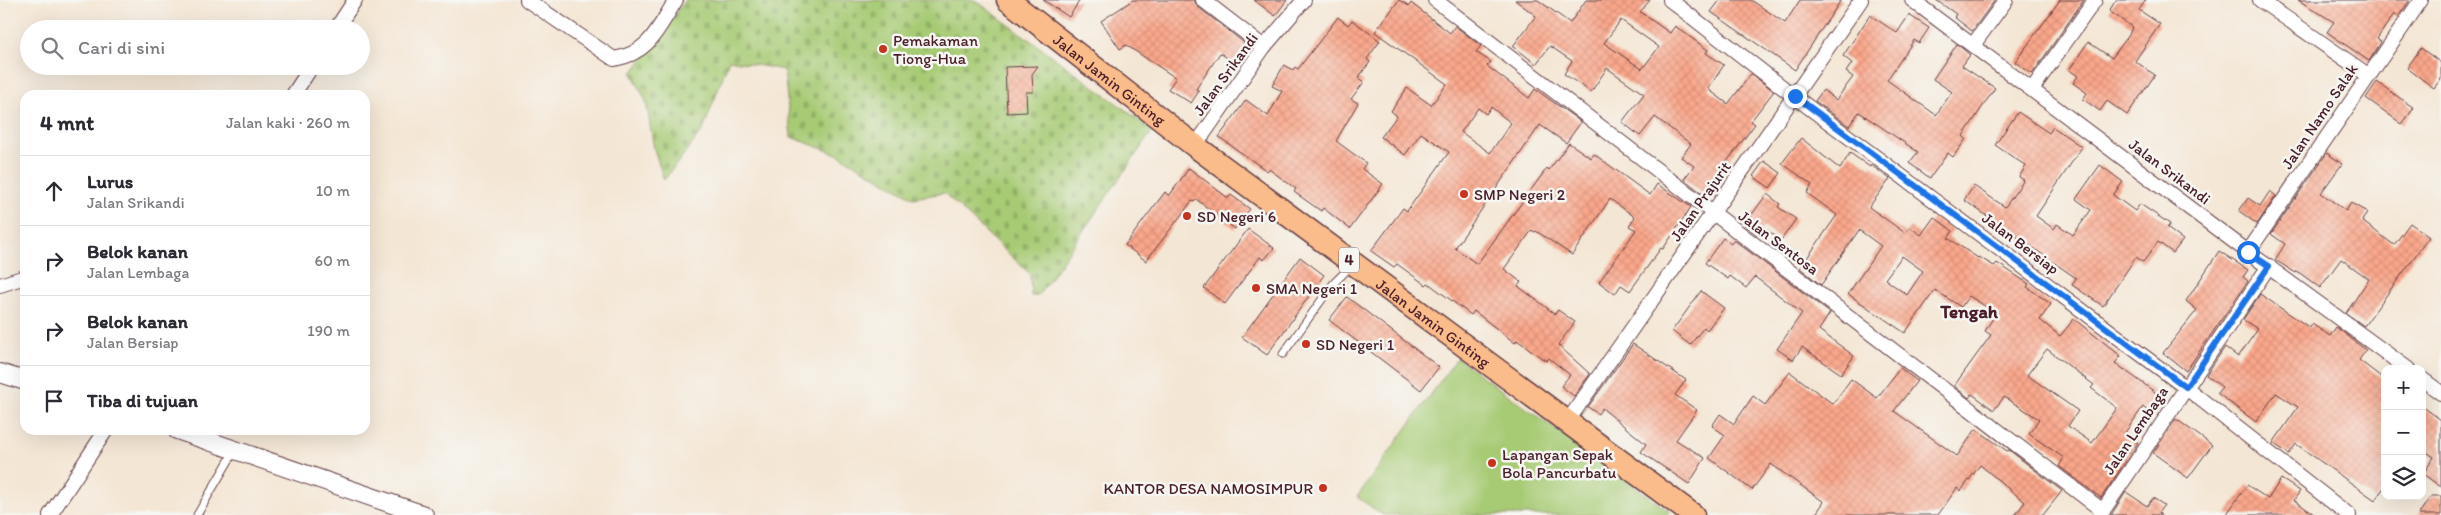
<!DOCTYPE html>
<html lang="id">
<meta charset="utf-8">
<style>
:root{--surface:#fff;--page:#f2f2f3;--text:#2b2b33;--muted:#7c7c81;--line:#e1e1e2}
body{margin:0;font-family:Itim,sans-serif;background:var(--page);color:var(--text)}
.controls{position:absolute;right:15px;bottom:15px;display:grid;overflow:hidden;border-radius:10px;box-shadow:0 5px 20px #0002}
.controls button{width:45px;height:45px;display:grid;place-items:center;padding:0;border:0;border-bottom:1px solid var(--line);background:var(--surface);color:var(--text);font:25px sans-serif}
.stop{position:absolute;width:15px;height:15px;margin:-11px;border:4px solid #1a73e8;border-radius:50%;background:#fff}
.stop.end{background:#1a73e8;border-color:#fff;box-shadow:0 1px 5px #0008}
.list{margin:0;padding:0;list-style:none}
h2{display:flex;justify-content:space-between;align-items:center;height:65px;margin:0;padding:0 20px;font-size:21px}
h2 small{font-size:16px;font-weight:400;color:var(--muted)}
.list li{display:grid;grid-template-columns:32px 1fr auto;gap:15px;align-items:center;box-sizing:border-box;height:70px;padding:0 20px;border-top:1px solid var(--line)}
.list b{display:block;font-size:19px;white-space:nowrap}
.list p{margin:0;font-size:16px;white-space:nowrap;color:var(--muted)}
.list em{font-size:16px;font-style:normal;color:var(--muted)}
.icon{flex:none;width:28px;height:28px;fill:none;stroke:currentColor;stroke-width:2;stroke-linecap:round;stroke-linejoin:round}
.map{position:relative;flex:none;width:2441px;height:515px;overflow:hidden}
.search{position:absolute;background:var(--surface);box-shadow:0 5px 20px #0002;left:20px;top:20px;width:350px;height:55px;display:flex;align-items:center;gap:12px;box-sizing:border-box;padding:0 18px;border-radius:28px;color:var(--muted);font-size:19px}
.panel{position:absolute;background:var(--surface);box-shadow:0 5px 20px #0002;left:20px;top:90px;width:350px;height:345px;border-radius:15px}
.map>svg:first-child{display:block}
</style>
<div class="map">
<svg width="2441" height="515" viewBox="0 0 2441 515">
<defs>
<pattern id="cemetery-stones" width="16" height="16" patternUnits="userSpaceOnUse" patternTransform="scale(1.25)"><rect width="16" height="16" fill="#a7cb74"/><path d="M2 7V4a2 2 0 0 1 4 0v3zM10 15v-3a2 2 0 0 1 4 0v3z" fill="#91ae65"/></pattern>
<pattern id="building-cross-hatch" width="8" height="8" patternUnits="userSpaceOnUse" patternTransform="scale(1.25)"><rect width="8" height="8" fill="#faa78b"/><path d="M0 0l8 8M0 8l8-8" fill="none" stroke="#d88f78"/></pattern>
</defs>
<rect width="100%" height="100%" fill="#f6f6f2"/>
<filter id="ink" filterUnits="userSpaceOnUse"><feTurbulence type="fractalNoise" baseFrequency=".02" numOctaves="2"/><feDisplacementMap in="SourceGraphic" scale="10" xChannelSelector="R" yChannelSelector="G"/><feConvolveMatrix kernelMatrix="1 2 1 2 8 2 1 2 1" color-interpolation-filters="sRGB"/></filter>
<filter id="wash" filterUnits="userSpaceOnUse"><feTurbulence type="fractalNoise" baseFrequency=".0096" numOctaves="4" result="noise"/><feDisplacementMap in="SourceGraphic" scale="20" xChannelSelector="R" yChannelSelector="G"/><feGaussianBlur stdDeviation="1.12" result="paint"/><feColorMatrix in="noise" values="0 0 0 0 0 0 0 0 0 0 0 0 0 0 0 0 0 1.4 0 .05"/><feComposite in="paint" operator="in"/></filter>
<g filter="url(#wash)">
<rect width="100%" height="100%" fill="#f4e6d4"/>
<polygon fill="url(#cemetery-stones)" stroke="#787550" points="685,0 975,0 1153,130 1038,296 1031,296 1030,274 944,193 913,198 837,154 791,137 784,70 729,60 703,130 664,180 654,149 646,101 632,73"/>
<polygon fill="#a7cb74" stroke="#787550" points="1457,358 1670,512 1668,515 1383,515 1357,497"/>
<g id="blocks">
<g fill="url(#building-cross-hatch)" fill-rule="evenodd">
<polygon points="1043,0 1080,0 1069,17"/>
<polygon points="1133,0 1194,0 1198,7 1247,45 1235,63 1220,53 1196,89 1199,91 1191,103 1168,89 1176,78 1126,45 1120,49 1101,21"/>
<polygon points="1254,0 1287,0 1275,16"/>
<path d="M1399,0l10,6 2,-3 39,30 5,-7 26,20 -5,6 15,10 -4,4 42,32 6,-9 46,33 -15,21 -26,-18 -85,123 22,16 70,-96 2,2 20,-27 22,15 3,-4 56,41 7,-11 34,23 -28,42 -2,-1 -31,43 -9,-6 -6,9 -16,-12 37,-52 -7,-4 6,-9 -25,-18 -38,56 -36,-24 -2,1 -2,-2 -28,39 17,13 -3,4 37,28 3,-4 17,12 -17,23 32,29 -16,22 -13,-10 9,-11 -21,-17 -3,3 -29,-21 -2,3 -41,-32 -3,4 -43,-32 -2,2 -29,-21 -3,3 -23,-16 32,-43 4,3 42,-59 -28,-19 -16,22 -24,-18 16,-21 -6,-5 16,-23 24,17 16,-21 -72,-52zM1491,107l20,16 -21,30 -29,-21 17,-24 8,6z"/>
<path d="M1515,0h23l32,23 16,-23h64l-10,12 30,21 5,-7 33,24 -2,3 18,12 -16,24 20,15 23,-30 23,17 -23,30 4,3 -52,70 -19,-15 10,-13 -13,-9 10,-13 -36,-27 -15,19 -18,-14 22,-28 -37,-26 -16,24 -27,-18 8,-13 -22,-15 -14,18 -23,-18 23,-30zM1621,20l38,27 -17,22 -38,-26z"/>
<polygon points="1720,0 1751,0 1785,23 1800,0 1841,0 1795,70 1711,12"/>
<polygon points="1936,0 1995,0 1972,31 1954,17 1956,14"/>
<polygon points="2060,0 2084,0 2032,74 2015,62"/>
<polygon points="2116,0 2146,0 2139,10 2160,24 2135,61 2155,75 2127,115 2107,101 2100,111 2083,99 2087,93 2073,83 2078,76 2069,70 2088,42 2112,58 2129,35 2132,27 2109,11"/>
<polygon points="2298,0 2410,0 2398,17 2394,14 2377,39 2381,42 2369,61 2327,32 2334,22"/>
<polygon points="1870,15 1897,33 1909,15 1929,28 1919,43 1914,40 1887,80 1936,115 1952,92 1933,79 1957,44 1970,55 1962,66 1995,88 1963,136 1966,139 1953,157 1948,153 1930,178 1909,163 1918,152 1859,112 1849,126 1815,101 1823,90 1836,100 1853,77 1846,72 1852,63 1843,56"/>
<polygon points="1338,17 1348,25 1352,20 1380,41 1367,59 1370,62 1358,78 1364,82 1351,99 1358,103 1336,141 1366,163 1362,169 1383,184 1350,229 1323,208 1321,211 1294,192 1296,189 1269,169 1267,171 1219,137 1246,100 1268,116 1282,91 1272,86 1284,65 1293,70 1295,67 1298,69"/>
<polygon points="2421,48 2441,63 2441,79 2434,88 2407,68"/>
<polygon points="1038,66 1032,74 1033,92 1026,92 1027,112 1007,113 1005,67"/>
<polygon points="2377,82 2414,108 2402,124 2366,98"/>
<polygon points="2018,112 2049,133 2053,127 2082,147 2036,216 2054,229 2057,224 2073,235 2091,210 2076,199 2100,165 2123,182 2113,195 2135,211 2140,204 2170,224 2167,228 2183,240 2173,253 2158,242 2143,262 2136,257 2103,306 2072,285 2076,278 1964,200 1974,186 2005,207 2024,180 2019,177 2026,166 1995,145"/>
<path d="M1801,138l39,31 10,-16 20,14 1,-2 19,14 -21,28 36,26 5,-6 11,8 13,-18 19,14 -5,7 30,20 1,-1 15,9 3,-3 32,21 -2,3 24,17 -11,16 20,16 14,-17 47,37 -6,7 44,32 -11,16 -5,-4 -19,27 14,9 -37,55 -42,-32 5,-8 -35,-24 10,-15 -35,-22 -10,13 -22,-16 -3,4 -15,-12 37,-51 -6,-4 11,-18 -27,-17 -8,11 -26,-17 -30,43 -57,-39 33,-48 -22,-16 -38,55 -21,-17 37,-53 -30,-22 5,-8 -30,-22zM1902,256l21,15 -16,24 -22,-16zM2047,349l47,36 -3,3 26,20 -25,35 -24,-17 10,-15 -51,-36z"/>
<polygon points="2327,153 2342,164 2321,193 2346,211 2351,203 2367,212 2362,221 2394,245 2410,223 2429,237 2364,326 2346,313 2369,279 2341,259 2320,288 2297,271 2296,273 2275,260 2285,244 2271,234"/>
<polygon points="1764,161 1781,173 1770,188 1753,176"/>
<polygon points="1189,168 1228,198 1231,195 1250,209 1235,229 1196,199 1194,202 1192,201 1146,261 1125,245 1165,192 1169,196"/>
<polygon points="2270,191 2276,196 2257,224 2239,211 2248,198 2260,206"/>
<polygon points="1767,194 1780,204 1778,207 1796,219 1781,240 1763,227 1757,235 1744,225"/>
<polygon points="1248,229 1274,248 1264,260 1260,257 1225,304 1204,288"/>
<polygon points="1723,238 1731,244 1734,240 1830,313 1819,330 1854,356 1841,374 1802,347 1793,360 1777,349 1802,313 1755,277 1746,288 1730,276 1728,279 1705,263"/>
<polygon points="2219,251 2248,270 2243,277 2248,281 2186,371 2163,353 2197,310 2186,301"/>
<polygon points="1300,257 1324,275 1267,355 1242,337"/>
<polygon points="1701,291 1724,308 1707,330 1704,327 1690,345 1672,331"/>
<polygon points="2260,294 2310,328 2312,324 2330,336 2336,327 2366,350 2359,360 2385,380 2385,486 2375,500 2296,444 2289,454 2273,443 2298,407 2276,393 2256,422 2217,393 2222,387 2206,375 2225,347 2238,357 2258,329 2243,320"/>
<polygon points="1347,297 1439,367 1421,390 1329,320"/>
<polygon points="1633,344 1686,380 1675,395 1697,410 1676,440 1705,458 1689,484 1641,452 1646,444 1602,408 1598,414 1588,407"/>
<polygon points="1900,368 1917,381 1894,411 1957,456 1976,429 2007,451 2009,450 2062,491 2043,515 2015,515 2025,502 1980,465 1961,491 1957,488 1938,515 1815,515 1824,502 1771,464 1752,490 1709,458 1725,435 1712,426 1720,414 1734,424 1753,396 1765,405 1790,372 1833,404 1851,379 1877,398"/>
<polygon points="2422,406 2441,420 2441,487 2423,474 2434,457 2422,449"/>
<polygon points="2176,419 2212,445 2188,478 2153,453"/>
<polygon points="2281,479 2300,491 2294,500 2315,515 2226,515 2247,485 2268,499"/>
<polygon points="2126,492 2147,506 2153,498 2164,505 2158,513 2161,515 2111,515"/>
<polygon points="2431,496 2441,496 2441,515 2418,515"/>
</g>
</g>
</g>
<g filter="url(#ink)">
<use href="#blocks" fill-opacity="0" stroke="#643d44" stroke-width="1"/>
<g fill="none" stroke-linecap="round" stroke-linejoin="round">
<g stroke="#643d44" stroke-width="9">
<g id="service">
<polyline points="1283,354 1333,284 1351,266"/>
<polyline points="197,515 235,450"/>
</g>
</g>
<g stroke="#643d44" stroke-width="16">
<g id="minor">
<path d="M527,0l87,59c36,-6 44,-31 62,-59"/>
<polyline points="1203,0 1264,47"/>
<polyline points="1435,0 2103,511"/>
<polyline points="1670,0 1795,97 2185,387 2349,515"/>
<polyline points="1912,0 2248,252 2408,369"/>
<polyline points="2260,0 2368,75"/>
<polyline points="336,29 355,0"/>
<polyline points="1973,45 2006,0"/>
<polyline points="2033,88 2095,0"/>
<polyline points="293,95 312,66"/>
<polyline points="1195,146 1264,47 1304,0"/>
<polyline points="2248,252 2421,0"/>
<polyline points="0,285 25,277"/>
<polyline points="2422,379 2441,393"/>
<polyline points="1567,422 1861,0"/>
<polyline points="50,515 106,430"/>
<polyline points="2100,515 2269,266"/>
</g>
</g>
<g stroke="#643d44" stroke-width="20">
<g id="tertiary">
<polyline points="0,373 25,381"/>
<polyline points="177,430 424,515"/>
</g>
</g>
<g stroke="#643d44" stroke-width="25">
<g id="trunk">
<path id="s1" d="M1008,0l187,146 498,369"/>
</g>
</g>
<use href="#service" stroke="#fff" stroke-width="7"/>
<use href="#minor" stroke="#fff" stroke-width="14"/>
<use href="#tertiary" stroke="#fff" stroke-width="18"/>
<use href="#trunk" stroke="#fabc8b" stroke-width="22"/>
</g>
</g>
<g fill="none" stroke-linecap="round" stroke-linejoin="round" filter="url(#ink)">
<polyline stroke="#1a73e8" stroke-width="6" points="1795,96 2186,387 2269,266 2248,252"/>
</g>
<g fill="#c8321e" stroke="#f6f6f2" stroke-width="2">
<circle cx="883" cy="49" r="5"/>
<circle cx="1464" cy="194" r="5"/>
<circle cx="1187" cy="216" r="5"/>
<circle cx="1256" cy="288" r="5"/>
<circle cx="1306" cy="344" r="5"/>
<circle cx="1492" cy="463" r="5"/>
<circle cx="1323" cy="488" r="5"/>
</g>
<g text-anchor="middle" stroke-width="5" stroke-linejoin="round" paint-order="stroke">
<rect fill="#f6f6f2" stroke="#7e6067" stroke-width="1" x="1339" y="247.5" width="20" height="25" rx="4"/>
<g font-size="15" font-weight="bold" fill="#4a1f2b">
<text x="1349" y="265">4</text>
</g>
<g font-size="16" fill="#4a1f2b" stroke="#f6f6f2" text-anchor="start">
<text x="893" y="46">Pemakaman<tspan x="893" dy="18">Tiong-Hua</tspan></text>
<text x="1474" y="200">SMP Negeri 2</text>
<text x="1197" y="222">SD Negeri 6</text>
<text x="1266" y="294">SMA Negeri 1</text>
<text x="1316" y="350">SD Negeri 1</text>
<text x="1502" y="460">Lapangan Sepak<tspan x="1502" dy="18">Bola Pancurbatu</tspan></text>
<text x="1313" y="494" text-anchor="end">KANTOR DESA NAMOSIMPUR</text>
</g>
<g font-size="16" fill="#4a1f2b" stroke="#f6f6f2">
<text transform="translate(1225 74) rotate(-54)" y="6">Jalan Srikandi</text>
<text dy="6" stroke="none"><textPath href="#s1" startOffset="129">Jalan Jamin Ginting</textPath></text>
<text transform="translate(2319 116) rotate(-56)" y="6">Jalan Namo Salak</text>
<text transform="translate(2170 171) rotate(37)" y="6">Jalan Srikandi</text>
<text transform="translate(1700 201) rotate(-55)" y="6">Jalan Prajurit</text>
<text transform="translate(1779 242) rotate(37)" y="6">Jalan Sentosa</text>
<text transform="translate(2021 243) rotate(37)" y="6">Jalan Bersiap</text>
<text dy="6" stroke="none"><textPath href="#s1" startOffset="534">Jalan Jamin Ginting</textPath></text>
<text transform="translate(2135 430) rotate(-56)" y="6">Jalan Lembaga</text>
</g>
<g font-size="19" font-weight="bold" fill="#4a1f2b" stroke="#f6f6f2">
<text x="1969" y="318">Tengah</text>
</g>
</g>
</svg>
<div class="controls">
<button>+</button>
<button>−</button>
<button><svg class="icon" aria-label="layers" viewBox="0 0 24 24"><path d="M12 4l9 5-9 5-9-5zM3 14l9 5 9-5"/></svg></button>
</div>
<div class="stop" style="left:2248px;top:252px"></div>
<div class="stop end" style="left:1795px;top:96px"></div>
<div class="search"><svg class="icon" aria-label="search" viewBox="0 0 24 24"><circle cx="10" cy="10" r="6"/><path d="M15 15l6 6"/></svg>Cari di sini</div>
<section class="panel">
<h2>4 mnt<small>Jalan kaki · 260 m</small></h2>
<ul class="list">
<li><svg class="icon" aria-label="ahead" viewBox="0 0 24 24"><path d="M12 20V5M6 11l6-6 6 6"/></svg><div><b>Lurus</b><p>Jalan Srikandi</p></div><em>10 m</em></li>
<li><svg class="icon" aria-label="right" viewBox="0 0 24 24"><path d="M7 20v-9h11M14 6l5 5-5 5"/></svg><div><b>Belok kanan</b><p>Jalan Lembaga</p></div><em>60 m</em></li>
<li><svg class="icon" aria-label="right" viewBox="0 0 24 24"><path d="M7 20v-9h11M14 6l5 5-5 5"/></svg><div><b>Belok kanan</b><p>Jalan Bersiap</p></div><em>190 m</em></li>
<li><svg class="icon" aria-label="arrive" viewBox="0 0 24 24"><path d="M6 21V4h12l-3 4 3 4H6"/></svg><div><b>Tiba di tujuan</b></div></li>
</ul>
</section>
</div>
